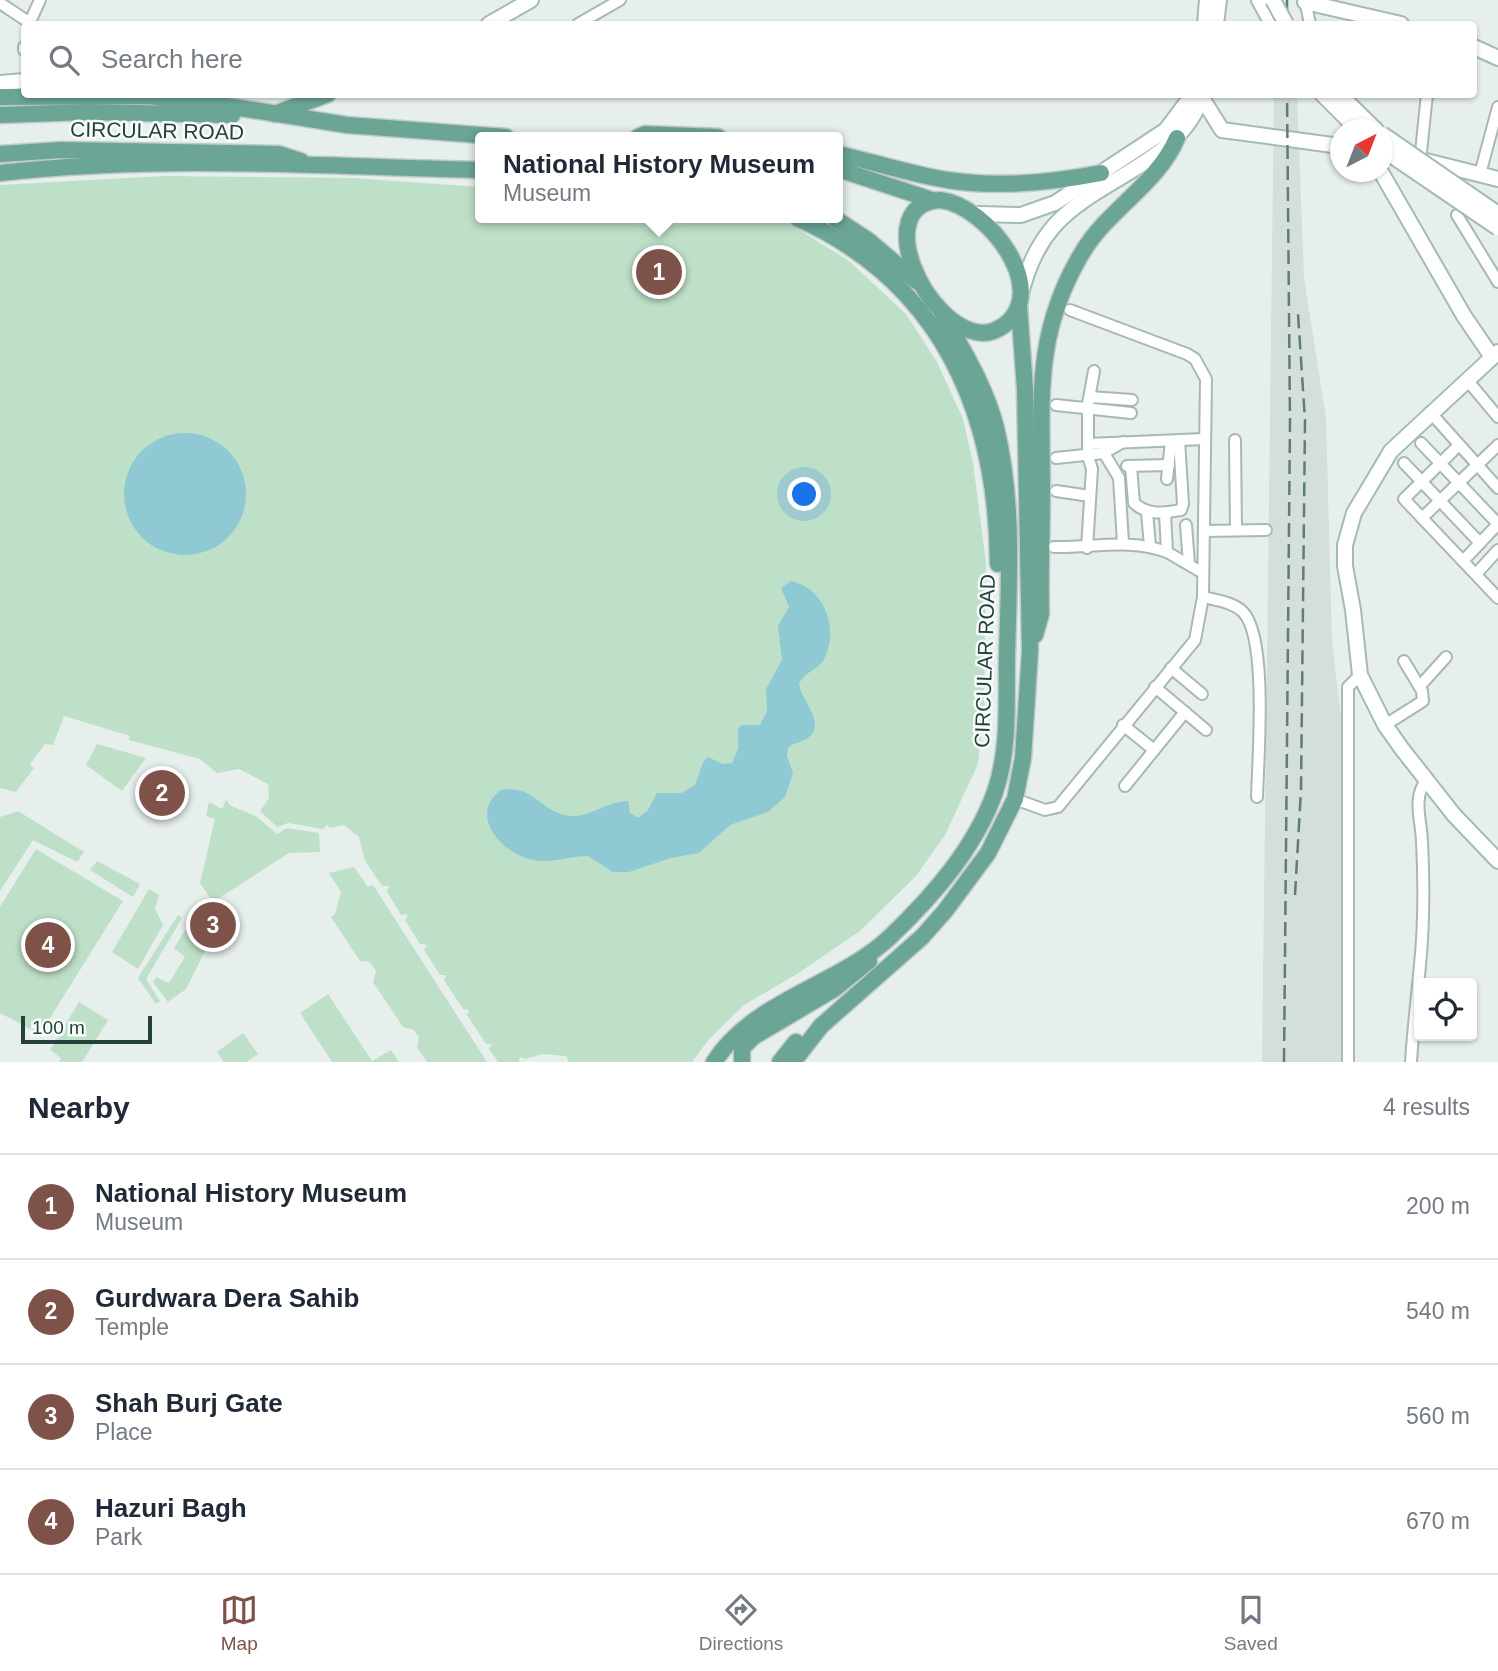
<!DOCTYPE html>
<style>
:root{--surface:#fff;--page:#f2f2f3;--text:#1f2937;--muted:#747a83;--line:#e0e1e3;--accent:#7f5249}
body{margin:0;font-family:Helvetica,sans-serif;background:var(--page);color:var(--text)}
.controls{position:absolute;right:21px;bottom:21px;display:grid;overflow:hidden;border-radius:7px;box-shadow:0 2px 5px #0004}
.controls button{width:63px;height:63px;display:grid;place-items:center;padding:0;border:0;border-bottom:2px solid var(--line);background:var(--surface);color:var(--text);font:35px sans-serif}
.compass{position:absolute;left:1330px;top:119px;width:63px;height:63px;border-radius:50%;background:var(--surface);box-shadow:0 2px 5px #0004;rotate:42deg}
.scale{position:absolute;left:21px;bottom:18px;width:131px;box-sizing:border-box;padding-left:7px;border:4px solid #24423a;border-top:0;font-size:19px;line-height:24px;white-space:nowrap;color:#24423a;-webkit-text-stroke:5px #f7fbf9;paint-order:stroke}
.you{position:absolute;left:805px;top:495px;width:24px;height:24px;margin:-18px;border:5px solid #fff;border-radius:50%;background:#1a73e8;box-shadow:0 0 0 10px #1a73e833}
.badge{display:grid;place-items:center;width:46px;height:46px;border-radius:50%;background:var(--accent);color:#fff;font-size:23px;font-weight:700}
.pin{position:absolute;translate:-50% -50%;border:4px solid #fff;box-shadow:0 2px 7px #0006}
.popup{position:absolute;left:475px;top:132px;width:368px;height:91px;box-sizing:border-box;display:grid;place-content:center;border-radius:7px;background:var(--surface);filter:drop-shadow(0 2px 5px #0005);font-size:23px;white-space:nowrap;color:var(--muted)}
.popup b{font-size:26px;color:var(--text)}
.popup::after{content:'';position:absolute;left:50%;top:100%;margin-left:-14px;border:14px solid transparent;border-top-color:var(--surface)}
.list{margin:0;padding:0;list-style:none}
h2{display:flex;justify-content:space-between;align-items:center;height:91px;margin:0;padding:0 28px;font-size:30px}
h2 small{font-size:23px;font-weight:400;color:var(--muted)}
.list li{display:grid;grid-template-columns:46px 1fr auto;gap:21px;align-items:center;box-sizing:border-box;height:105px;padding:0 28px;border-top:2px solid var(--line)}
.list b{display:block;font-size:26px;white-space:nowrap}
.list p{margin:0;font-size:23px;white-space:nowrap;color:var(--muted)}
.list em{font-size:23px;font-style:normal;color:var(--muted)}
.icon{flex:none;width:38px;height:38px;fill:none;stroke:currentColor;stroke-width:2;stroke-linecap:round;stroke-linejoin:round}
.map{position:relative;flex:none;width:1498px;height:1062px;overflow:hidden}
.search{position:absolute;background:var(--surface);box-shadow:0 2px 5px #0004;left:21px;right:21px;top:21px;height:77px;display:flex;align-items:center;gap:18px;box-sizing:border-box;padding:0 24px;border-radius:7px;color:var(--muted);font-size:26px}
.sheet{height:511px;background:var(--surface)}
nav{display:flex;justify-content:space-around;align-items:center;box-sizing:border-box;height:98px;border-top:2px solid var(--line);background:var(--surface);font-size:19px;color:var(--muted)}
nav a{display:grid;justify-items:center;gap:4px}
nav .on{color:var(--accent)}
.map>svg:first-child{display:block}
</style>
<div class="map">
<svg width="1498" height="1062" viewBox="0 0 1498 1062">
<rect width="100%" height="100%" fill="#e6efeb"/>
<polygon fill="#d4dfda" points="1297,94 1304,278 1326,418 1332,642 1346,759 1341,1062 1262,1062 1274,95"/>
<g fill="#bfe0c8">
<polygon points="163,176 352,178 480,187 480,218 775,218 790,224 849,261 906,314 937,362 963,419 973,463 986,563 984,709 978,764 945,835 916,876 860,931 797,974 744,1005 709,1039 692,1062 569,1062 566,1056 543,1054 525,1059 520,1057 519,1062 498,1062 489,1049 492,1044 486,1044 467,1015 469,1010 463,1009 444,980 446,975 440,975 424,950 427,945 420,944 405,920 408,914 401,915 387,892 389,886 382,886 365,861 359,837 344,825 330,828 327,825 323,829 288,823 277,827 260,811 269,798 268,784 239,769 217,773 200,759 129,740 130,736 64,716 53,745 45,744 30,764 34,768 16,792 0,788 0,185"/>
<polygon points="97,744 146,758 122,791 86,765"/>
<polygon points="226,800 231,806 256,816 277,834 287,828 319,833 320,852 289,853 213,902 200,883 215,819 206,816 209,802 222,809"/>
<polygon points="18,811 84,852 77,862 33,840 0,891 0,817"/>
<polygon points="36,849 123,901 40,1034 0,1013 0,907"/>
<polygon points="97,861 140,884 133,897 90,870"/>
<polygon points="354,867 368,887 373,885 487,1062 427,1062 417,1047 419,1037 414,1030 403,1027 373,982 376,971 370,962 360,961 331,917 335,914 341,892 329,873"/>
<polygon points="149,889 159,895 155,909 163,925 138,969 112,952"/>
<polygon points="178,915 182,918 146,979 160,1001 156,1004 138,978"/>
<polygon points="186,929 205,934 210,941 186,989 168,1002 153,982 156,977 169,983 185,957 174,948"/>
<polygon points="328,994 372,1061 391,1050 399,1062 332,1062 300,1013"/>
<polygon points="79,1002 108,1020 82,1062 59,1062 61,1058 50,1050"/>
<polygon points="243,1033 258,1054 246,1062 224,1062 217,1052"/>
</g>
<g fill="#8ec9d4">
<circle cx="185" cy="494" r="61"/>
<path d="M791,581c35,7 49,51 32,80 -7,10 -19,11 -24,23 2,16 28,39 9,54 -6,5 -14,4 -20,10l-1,8 6,17 -8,24 -17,15 -38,13 -31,28 -28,5 -42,14h-16l-25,-16c-19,0 -36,8 -55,4 -31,-6 -66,-45 -32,-70 33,-5 36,18 63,25 22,6 42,-14 64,-14l2,12 8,5 10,-8 9,-17h24l14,-8 8,-23 5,-5 15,7 9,-1 6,-14v-21l4,-3h18l7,-14 -1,-22 16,-29 -4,-34 11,-19 -8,-19z"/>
</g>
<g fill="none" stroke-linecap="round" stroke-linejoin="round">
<g stroke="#a8b8b2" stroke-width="14">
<g id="street">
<polyline points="1305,0 1310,24"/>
<polyline points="0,3 30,23"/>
<polyline points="29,24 40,0"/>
<polyline points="578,24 620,0"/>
<polyline points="24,47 24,50"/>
<polyline points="1421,152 1427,94"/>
<polyline points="1480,174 1498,107"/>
<polyline points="1457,215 1498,282"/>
<polyline points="1468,381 1498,417"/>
<polyline points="1090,397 1132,400"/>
<polyline points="1056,405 1131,413"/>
<polyline points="1430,412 1498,488"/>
<polyline points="1235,440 1236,530"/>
<polyline points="1421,443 1498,524 1463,561"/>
<polyline points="1088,444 1204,439"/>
<polyline points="1458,446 1404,499 1498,598"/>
<polyline points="1104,453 1119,478 1123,543"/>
<polyline points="1056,458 1104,453 1123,442"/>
<polyline points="1404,463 1480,543"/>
<polyline points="1127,466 1169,465"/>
<path d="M1131,466l3,37c14,13 30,10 47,7l2,-6 -4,-64"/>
<polyline points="1167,479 1171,441"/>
<polyline points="1056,491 1090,496"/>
<polyline points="1147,512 1150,546"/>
<polyline points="1165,513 1167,552 1203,573"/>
<polyline points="1422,518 1498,445"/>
<polyline points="1186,525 1189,564"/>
<polyline points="1204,531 1266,530"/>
<path d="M1054,547c38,1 76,-9 113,5"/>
<polyline points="1087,548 1092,469 1088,456 1088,404 1094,371"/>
<polyline points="1476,574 1498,550"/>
<path d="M1203,597c12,3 30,5 40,15 25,26 15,146 14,185"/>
<polyline points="1171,668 1202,694"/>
<polyline points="1420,686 1446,657"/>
<polyline points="1155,687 1206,730"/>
<polyline points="1123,725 1154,750"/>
<polyline points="1385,725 1423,701 1422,691 1404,661"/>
<polyline points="1125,786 1185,712"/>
<polyline points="1015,799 1045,810 1058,807 1195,640 1203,597 1206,379 1195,359 1187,354 1070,310"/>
<polyline points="1348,1062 1348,687 1360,675"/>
<path d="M1411,1062c2,-33 6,-64 9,-97 4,-40 4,-84 2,-124 -1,-23 -10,-43 5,-62"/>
</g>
</g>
<g stroke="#a4bbb3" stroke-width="18">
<g id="secondary">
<polyline points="1259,0 1272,24"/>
<polyline points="1305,2 1401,24"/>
<polyline points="489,24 531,0"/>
<polyline points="1205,24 1207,0"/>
<polyline points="1216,24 1219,0"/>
<polyline points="1474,47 1498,58"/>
<polyline points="0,83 24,81"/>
<polyline points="1322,94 1358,130"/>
<polyline points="1339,94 1376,130"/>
<polyline points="1202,98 1222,130 1340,146"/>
<polyline points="1418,159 1498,179"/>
<polyline points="1381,172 1464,316 1492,357"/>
<polyline points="978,214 1021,215 1055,203 1166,130 1193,94"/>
<path d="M1021,293c7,-25 15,-46 33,-67 45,-50 126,-62 149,-132"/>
<polyline points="1498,352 1391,451 1354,513 1345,545 1345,566 1353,610 1360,675 1385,725 1402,749 1454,815 1498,861"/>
</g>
</g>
<g stroke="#c2cac8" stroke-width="19">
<g id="primary">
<polyline points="0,97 147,96 196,101 347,125 506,137"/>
<polyline points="275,114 328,94"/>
<polyline points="0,115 87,112 232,115"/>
<polyline points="638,137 645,134 718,137"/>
<polyline points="0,154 61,150 279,154 301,161"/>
<path d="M838,154c36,8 72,20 109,26 52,8 103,3 154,-7"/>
<polyline points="838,169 932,200"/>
<path d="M0,173c159,-18 321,-7 480,-3"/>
<path d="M940,200c47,5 113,91 63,126 -6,4 -12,7 -20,7 -59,-4 -113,-129 -43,-133z"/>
<path d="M797,218c145,65 200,194 201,346"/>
<polyline points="834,218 869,241 916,281"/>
<path d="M1035,635l6,-21c-1,-41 1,-82 1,-123 0,-90 -9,-156 40,-238 26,-44 75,-68 95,-115"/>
<path d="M714,1062c41,-63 124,-76 176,-125 43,-41 85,-89 105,-145 15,-44 11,-91 12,-137 2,-76 7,-153 -11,-227 -10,-41 -34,-79 -54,-115"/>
<polyline points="742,1062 742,1048 753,1037 834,989 869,961"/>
<polyline points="780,1062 796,1042"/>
<polyline points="793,1062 821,1026 922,937 945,911 988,853 1015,799 1023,758 1030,651 1025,389 1019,306"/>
</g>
</g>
<use href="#street" stroke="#fff" stroke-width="10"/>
<use href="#secondary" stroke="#fff" stroke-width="14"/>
<use href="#primary" stroke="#6aa596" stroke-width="16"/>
<g stroke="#5f7d75" stroke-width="2.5" stroke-dasharray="14 7" stroke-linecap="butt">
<polyline points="1287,0 1287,24"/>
<polyline points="1295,895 1301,790 1305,420 1298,314"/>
<polyline points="1284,1062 1290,422 1287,94"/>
</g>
<g stroke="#a4bbb3" stroke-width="18" stroke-linecap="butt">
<g id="secondary-bridge">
<polyline points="1273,0 1286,24"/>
<polyline points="1382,134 1498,214"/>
<polyline points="1382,149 1498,228"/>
</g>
</g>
<use href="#secondary-bridge" stroke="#fff" stroke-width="14"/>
</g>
<g text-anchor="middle" stroke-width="5" stroke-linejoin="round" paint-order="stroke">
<g font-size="21" fill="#24423a" stroke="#f7fbf9">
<text transform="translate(157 131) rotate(1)" y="7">CIRCULAR ROAD</text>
<text transform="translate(985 661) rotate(-88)" y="7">CIRCULAR ROAD</text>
</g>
</g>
</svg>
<div class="controls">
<button><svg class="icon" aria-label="locate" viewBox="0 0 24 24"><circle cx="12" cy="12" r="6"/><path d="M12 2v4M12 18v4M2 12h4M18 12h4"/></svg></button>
</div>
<svg class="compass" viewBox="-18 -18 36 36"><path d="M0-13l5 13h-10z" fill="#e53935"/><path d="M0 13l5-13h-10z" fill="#747a83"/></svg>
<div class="scale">100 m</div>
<div class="you"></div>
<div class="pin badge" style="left:659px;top:272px">1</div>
<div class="popup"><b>National History Museum</b>Museum</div>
<div class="pin badge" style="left:162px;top:793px">2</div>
<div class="pin badge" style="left:213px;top:925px">3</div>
<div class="pin badge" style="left:48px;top:945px">4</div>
<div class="search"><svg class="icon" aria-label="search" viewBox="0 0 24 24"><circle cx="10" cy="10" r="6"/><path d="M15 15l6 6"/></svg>Search here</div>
</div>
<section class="sheet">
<h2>Nearby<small>4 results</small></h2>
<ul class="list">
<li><span class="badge">1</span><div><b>National History Museum</b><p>Museum</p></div><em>200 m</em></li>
<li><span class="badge">2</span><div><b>Gurdwara Dera Sahib</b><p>Temple</p></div><em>540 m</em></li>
<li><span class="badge">3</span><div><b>Shah Burj Gate</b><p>Place</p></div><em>560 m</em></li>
<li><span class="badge">4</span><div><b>Hazuri Bagh</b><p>Park</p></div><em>670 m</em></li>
</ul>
</section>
<nav>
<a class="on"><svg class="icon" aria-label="map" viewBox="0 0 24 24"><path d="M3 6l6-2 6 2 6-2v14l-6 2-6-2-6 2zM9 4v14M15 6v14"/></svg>Map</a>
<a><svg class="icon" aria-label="directions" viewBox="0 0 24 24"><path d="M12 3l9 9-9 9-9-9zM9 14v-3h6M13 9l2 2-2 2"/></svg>Directions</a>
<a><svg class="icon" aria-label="saved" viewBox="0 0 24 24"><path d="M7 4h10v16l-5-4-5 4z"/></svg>Saved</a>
</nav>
